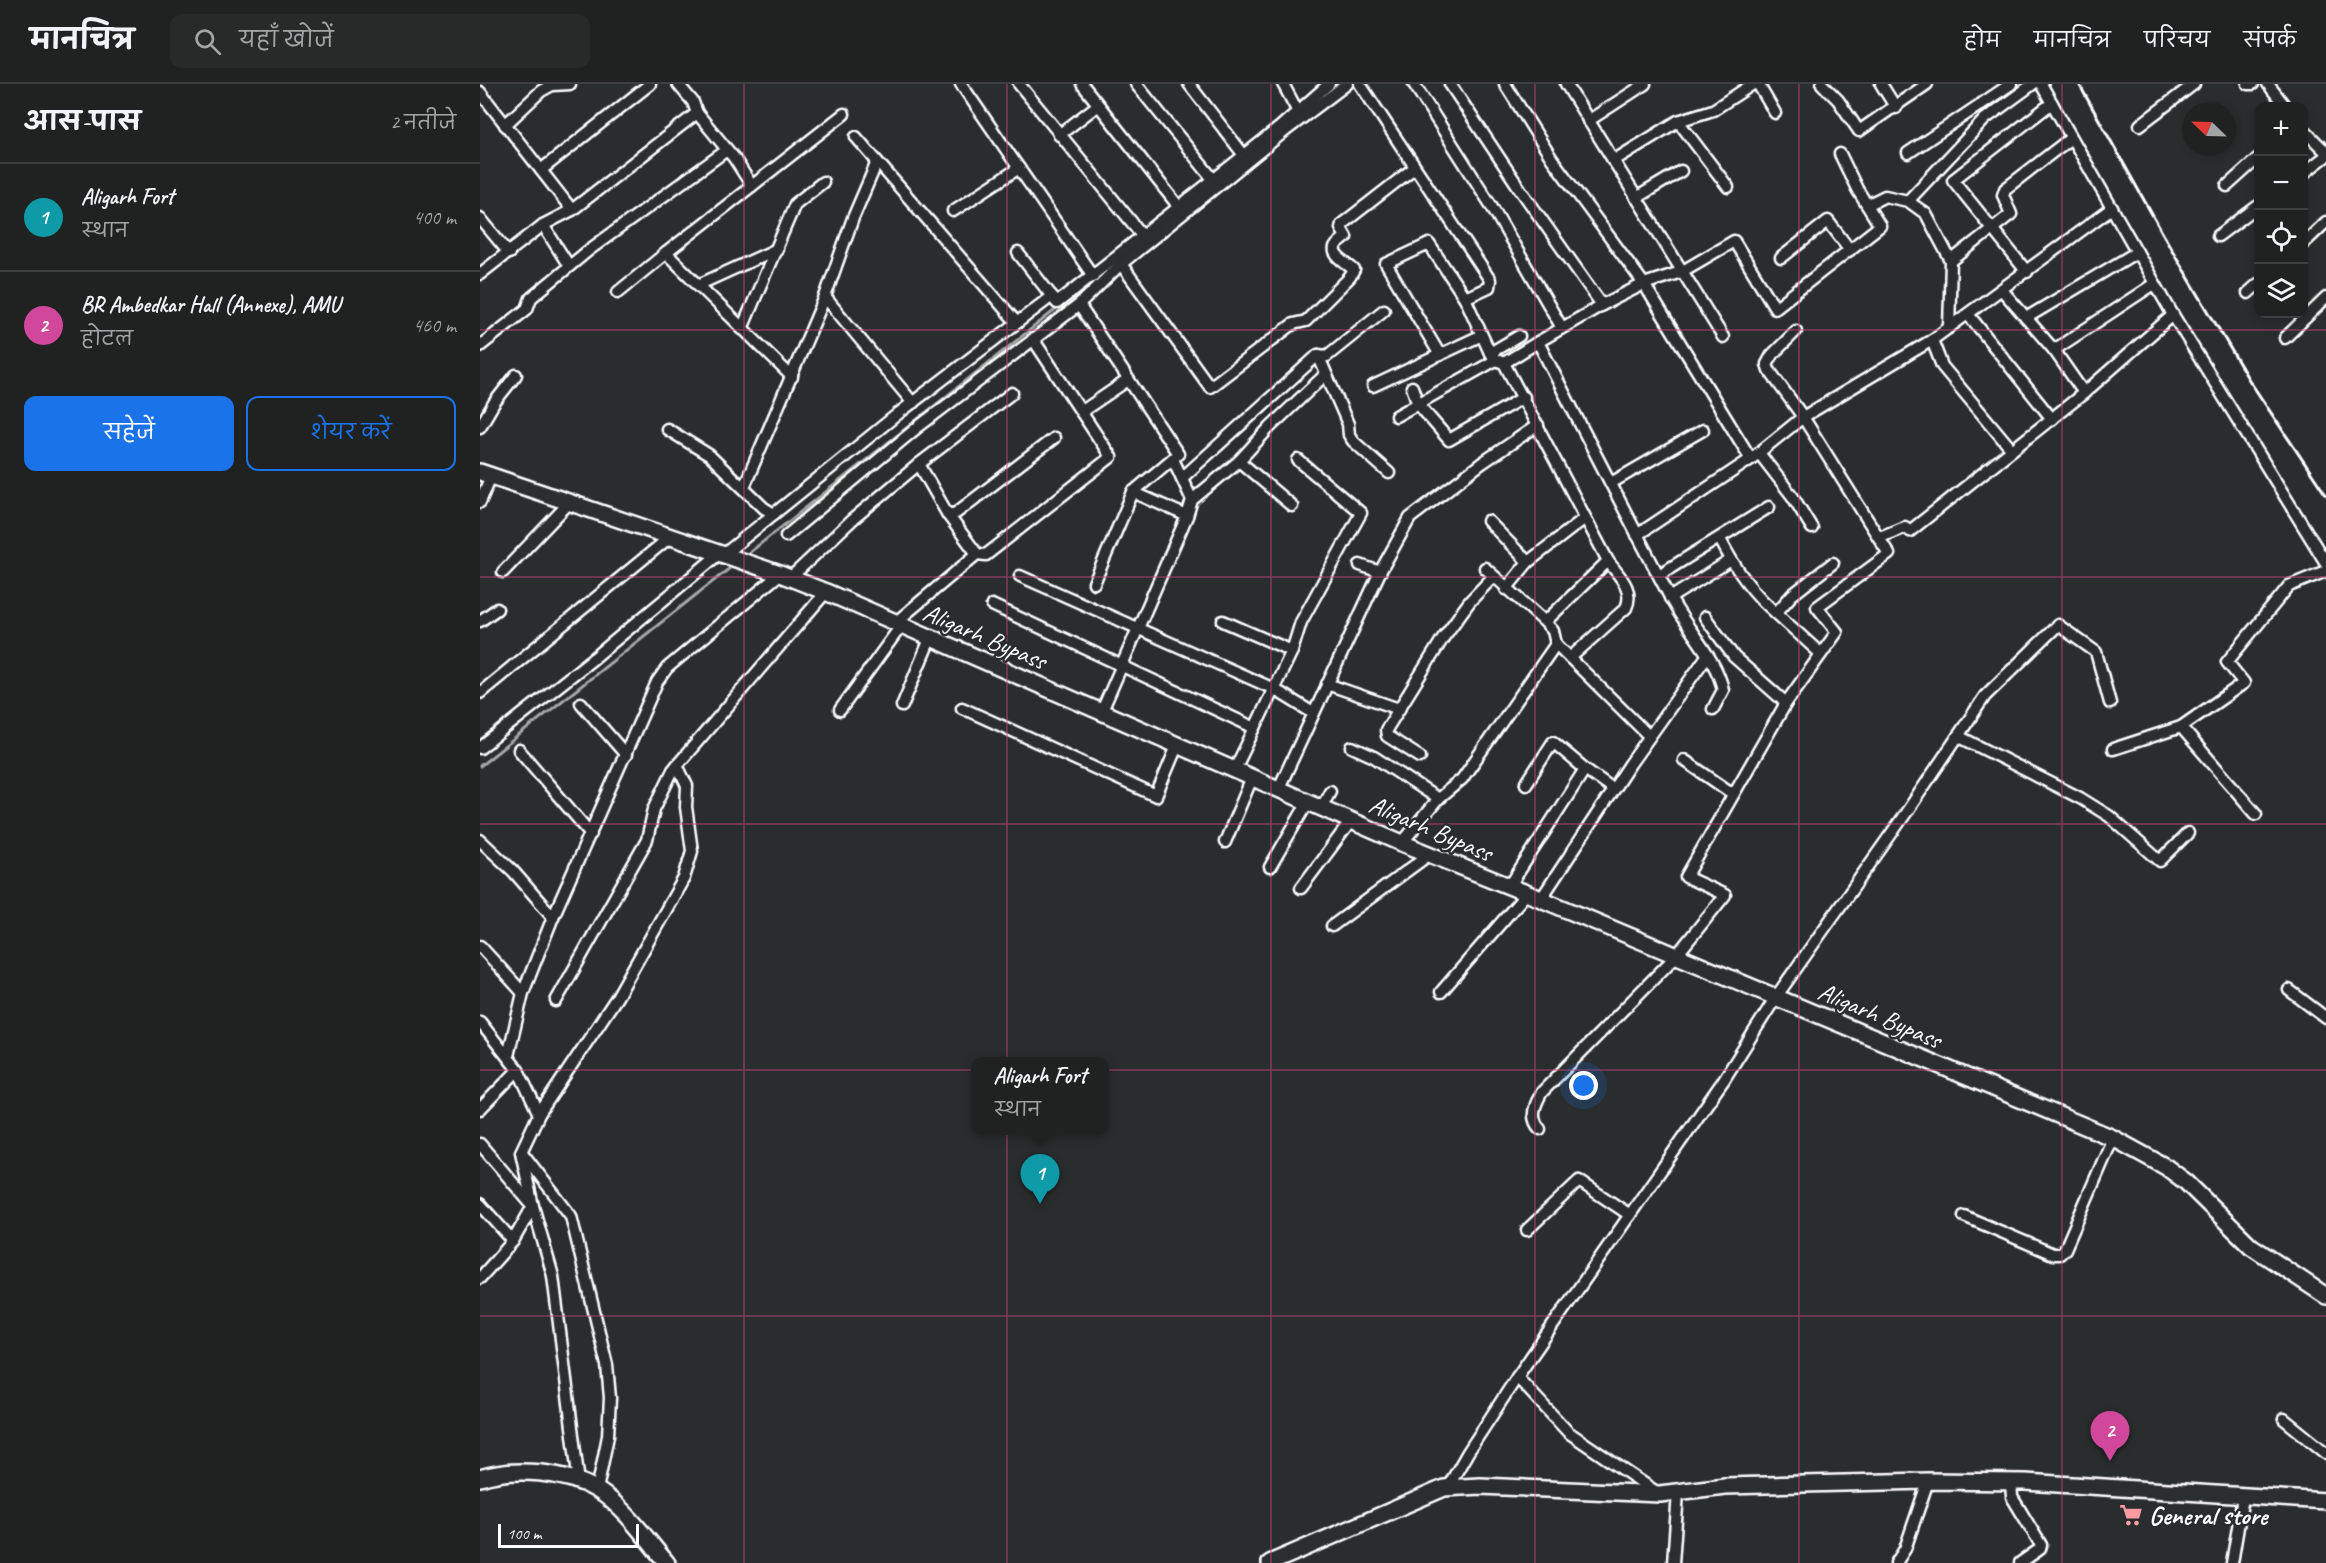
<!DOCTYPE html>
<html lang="hi">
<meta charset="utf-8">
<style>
:root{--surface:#202222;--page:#282a2a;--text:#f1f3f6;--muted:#a2a4a5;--line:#3d3f40;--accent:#1a73e8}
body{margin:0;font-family:Caveat,"Playpen Sans Deva",sans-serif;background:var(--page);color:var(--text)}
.controls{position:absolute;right:18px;top:18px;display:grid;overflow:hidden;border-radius:12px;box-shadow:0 3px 9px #0003}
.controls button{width:54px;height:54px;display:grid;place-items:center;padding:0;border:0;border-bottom:2px solid var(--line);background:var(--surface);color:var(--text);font:30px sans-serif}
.compass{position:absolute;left:1702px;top:18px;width:54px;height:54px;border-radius:50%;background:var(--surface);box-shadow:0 3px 9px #0003;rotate:293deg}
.scale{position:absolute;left:18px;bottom:15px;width:141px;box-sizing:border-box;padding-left:6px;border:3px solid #fff;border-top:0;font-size:16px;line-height:21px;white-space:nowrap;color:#fff;-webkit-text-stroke:4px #2a2d2e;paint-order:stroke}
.you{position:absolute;left:1104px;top:1002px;width:21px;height:21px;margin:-15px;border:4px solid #fff;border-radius:50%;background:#1a73e8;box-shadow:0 0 0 9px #1a73e833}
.badge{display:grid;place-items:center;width:39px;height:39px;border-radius:50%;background:var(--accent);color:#fff;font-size:20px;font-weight:700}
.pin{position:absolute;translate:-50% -50px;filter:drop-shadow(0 2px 3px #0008)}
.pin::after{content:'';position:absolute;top:32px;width:21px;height:18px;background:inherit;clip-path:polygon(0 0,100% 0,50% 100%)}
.popup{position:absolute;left:491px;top:973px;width:138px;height:78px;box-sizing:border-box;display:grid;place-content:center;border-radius:12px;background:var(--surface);filter:drop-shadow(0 2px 4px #0005);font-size:20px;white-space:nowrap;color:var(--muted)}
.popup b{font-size:22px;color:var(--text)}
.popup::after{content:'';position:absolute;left:50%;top:100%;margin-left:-12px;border:12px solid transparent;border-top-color:var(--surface)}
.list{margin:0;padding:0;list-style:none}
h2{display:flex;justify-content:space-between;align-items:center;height:78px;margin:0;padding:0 24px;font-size:26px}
h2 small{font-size:20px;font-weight:400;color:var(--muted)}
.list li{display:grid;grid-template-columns:39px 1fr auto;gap:18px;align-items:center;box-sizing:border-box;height:108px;padding:0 24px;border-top:2px solid var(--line)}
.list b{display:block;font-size:22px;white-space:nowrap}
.list p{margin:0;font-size:20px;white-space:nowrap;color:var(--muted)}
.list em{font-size:20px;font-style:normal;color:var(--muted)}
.actions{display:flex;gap:12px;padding:18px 24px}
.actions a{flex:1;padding:14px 0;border:2px solid var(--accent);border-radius:12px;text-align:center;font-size:21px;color:var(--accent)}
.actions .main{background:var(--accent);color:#fff}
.icon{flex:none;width:33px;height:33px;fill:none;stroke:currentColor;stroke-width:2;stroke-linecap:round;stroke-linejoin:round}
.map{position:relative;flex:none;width:1846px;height:1479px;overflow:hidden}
header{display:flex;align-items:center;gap:36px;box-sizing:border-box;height:84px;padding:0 30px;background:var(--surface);border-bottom:2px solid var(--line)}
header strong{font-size:28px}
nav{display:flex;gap:33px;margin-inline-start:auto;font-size:21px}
.search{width:420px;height:54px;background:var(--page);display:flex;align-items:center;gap:15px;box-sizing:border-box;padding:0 21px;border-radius:12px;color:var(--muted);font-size:22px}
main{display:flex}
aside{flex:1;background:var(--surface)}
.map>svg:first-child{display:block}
</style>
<header>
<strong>मानचित्र</strong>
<div class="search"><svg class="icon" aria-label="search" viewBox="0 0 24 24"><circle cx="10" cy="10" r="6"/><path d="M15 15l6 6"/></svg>यहाँ खोजें</div>
<nav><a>होम</a><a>मानचित्र</a><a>परिचय</a><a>संपर्क</a></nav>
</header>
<main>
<aside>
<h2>आस-पास<small>2 नतीजे</small></h2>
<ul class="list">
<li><span class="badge" style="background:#0f9aa8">1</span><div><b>Aligarh Fort</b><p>स्थान</p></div><em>400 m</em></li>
<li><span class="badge" style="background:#d1479c">2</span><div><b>BR Ambedkar Hall (Annexe), AMU</b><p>होटल</p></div><em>460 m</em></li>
</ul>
<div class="actions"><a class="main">सहेजें</a><a>शेयर करें</a></div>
</aside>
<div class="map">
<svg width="1846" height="1479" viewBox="0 0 1846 1479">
<rect width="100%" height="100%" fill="#2a2d2e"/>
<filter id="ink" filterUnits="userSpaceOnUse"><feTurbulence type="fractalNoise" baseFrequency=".0167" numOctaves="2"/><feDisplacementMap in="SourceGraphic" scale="12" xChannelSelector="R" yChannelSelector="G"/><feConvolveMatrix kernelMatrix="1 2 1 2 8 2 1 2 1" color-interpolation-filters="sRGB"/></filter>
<g filter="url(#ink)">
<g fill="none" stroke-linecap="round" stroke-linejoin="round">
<g stroke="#a6a7a7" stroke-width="3">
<polyline points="265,472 579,223"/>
<polyline points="0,682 255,480"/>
</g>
<g stroke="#fff" stroke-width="15">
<g id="street">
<polyline points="198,0 213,18 217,29 254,74 272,102"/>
<polyline points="481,0 613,192"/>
<polyline points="539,0 663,152"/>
<polyline points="602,0 699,123"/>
<polyline points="656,0 733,95"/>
<polyline points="709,0 763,70"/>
<polyline points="803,0 818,28"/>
<polyline points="880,0 1010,196 1009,203 985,214"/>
<polyline points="934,0 1011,121 1082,244"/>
<polyline points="970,0 1040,105 1122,221 1058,258"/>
<polyline points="1025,0 1072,75 1164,200 1271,375"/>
<polyline points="1086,0 1243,253"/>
<polyline points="1278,0 1295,29"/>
<polyline points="1342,0 1358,16 1379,47 1447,0"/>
<polyline points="1401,0 1416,24"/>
<polyline points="1561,0 1693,231"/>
<polyline points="1768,0 1773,0"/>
<polyline points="1788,0 1805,22"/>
<polyline points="0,8 92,126"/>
<polyline points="1108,37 1165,0"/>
<polyline points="1198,37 1233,26 1273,0"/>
<polyline points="25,41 61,7 72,1 90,0"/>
<polyline points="1660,41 1714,0"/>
<polyline points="1824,46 1846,68"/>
<polyline points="579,51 618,21"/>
<polyline points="376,53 537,239"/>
<polyline points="1428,69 1531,0"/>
<polyline points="1133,77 1198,37 1248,103"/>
<polyline points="61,86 170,0"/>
<polyline points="1824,89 1846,72"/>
<polyline points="1747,102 1778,74"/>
<polyline points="1156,114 1201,87"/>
<polyline points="1428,117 1505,35 1553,0"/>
<polyline points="1387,121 1405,112 1428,117 1446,130 1471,177 1469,244"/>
<polyline points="473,127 539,84"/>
<polyline points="0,134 29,169"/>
<polyline points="63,141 89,182"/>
<polyline points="1738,152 1778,122"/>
<polyline points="1824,159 1846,138"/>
<polyline points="186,169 364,30"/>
<polyline points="538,169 577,219 799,44 849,0"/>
<polyline points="1301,174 1348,137 1370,166"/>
<polyline points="1471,177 1531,130 1523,111 1525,105 1591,54"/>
<path d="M641,180l89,123 83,-63 13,-3 44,-44 4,-7c-5,-5 -22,-14 -19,-22 1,-4 8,-8 11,-11l-5,-9 1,-4 72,-56"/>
<polyline points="1547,188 1473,96 1572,19"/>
<polyline points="0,190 63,141 92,126 217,29"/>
<polyline points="218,201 297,165"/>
<polyline points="1522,206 1574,266 1604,309"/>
<polyline points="138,208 186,169 312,293"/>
<polyline points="1768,209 1778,200"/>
<polyline points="345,213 433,319"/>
<polyline points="599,221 698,370 653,408 707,432 621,629"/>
<polyline points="1122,221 1164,200 1201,188 1254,157 1295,224 1400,142 1377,105 1360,70"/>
<polyline points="1488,230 1572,335"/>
<polyline points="1546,234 1657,168"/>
<polyline points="262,245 315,120 343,98"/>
<polyline points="1805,254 1846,214"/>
<polyline points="1452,256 1462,282 1532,366"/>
<polyline points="0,262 47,225 51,214 109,166 247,66"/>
<polyline points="1574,266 1674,200"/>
<polyline points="1010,269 1039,252"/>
<polyline points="838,271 868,340 869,351 873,357 909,389"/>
<path d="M960,271l-54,-91 43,-20 36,54 25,55 6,7 8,3 104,198c10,14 27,28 18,47l-56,50"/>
<path d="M1024,279l34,-21c44,86 88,172 133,257 14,28 46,60 52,91l-10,19"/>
<polyline points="893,302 1000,252"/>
<polyline points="932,303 938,320 969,356 1044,313"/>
<polyline points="601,328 648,296"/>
<polyline points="916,332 1016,276"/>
<polyline points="0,343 14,319 36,291"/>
<polyline points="187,345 229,371 284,424 294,430"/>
<polyline points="1279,369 1313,413 1332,444"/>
<polyline points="693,375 712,416"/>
<polyline points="759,377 812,422"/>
<polyline points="439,380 532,309"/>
<polyline points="702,394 838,271 847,272 904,226"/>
<polyline points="1131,399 1223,346"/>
<polyline points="264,403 345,213 373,134 397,78"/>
<polyline points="0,418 11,392"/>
<polyline points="468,431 497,470"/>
<polyline points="707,432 712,416 759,377 790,343 845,291"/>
<polyline points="1008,437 1048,478"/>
<polyline points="1157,451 1271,375 1323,333 1452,256 1632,124"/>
<polyline points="306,452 438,343 599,221 641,180 805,47 867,0"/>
<polyline points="1400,453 1425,443 1430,447 1604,309 1693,231 1846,479"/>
<path d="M1240,455c14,28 31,53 56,74"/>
<polyline points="243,471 419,329 572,212"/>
<polyline points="880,481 900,488 930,434 1002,379 1058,341"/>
<polyline points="23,488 90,418"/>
<polyline points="1179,491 1289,423"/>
<polyline points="540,492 794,605 833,629"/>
<polyline points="310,494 373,435 439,380 468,431 476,429 574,354"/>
<polyline points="614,499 653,408"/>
<polyline points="1026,505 1048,478 1105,434"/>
<polyline points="1190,514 1251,476"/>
<polyline points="512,521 775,644"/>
<polyline points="1225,533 1254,573 1306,619"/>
<polyline points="0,537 17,525"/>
<polyline points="743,537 812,567"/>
<polyline points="1065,538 1128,477"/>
<polyline points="415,539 497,470 506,471 631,373 553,255"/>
<polyline points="1076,560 1169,652"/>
<polyline points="1341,570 1296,529 1312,511 1353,479"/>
<polyline points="847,600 919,625"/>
<polyline points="0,609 190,453"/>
<polyline points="101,619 146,671"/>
<polyline points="422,622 450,555"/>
<polyline points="482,624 676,712 697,662"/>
<polyline points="360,626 421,542"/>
<polyline points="1701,643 1776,730"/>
<polyline points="1478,652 1600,714 1629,732 1680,777 1708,749"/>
<polyline points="872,663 894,673 958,715"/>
<polyline points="0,664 114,574 239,470"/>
<polyline points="1633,665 1701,643 1764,599 1747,578 1809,502 1846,487"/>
<polyline points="39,666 111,750"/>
<polyline points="940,673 907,652 906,646 963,554 990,517 1013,493"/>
<polyline points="1204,676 1253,710"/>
<polyline points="754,687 812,567 821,538 881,429 818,376"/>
<polyline points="1046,700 1073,658 1105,685 1133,705"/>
<polyline points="798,706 900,488"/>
<polyline points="841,724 850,707"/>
<polyline points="0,756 33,787 73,833 43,909 0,862"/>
<polyline points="745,758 772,694"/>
<polyline points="922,759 958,715 982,695 1076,560 1073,547 1065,538 1005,484"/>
<polyline points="790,783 828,718"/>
<polyline points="1029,803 1105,685"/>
<polyline points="821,804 871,737"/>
<polyline points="1061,815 1150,680 1227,572"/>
<polyline points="73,833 177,598 187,584 300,490"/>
<polyline points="852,842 950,770"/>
<polyline points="1809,906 1846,934"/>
<polyline points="961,908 1046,810"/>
<polyline points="76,917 167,756 174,725 193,686 346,508"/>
<polyline points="0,938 38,986 0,1025"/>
<polyline points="28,972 43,909"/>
<polyline points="38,986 59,1030"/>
<path d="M1060,1045c-11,-12 -5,-25 2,-37l134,-136 49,-61 -39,-18 100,-174 51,-71 -20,-25 72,-53 -86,-137 -34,-47 -2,-6 5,-9 24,-24"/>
<polyline points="0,1060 51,1120"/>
<polyline points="44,1071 91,1132 127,1281 130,1314 128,1352 117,1406"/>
<polyline points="0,1120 33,1157"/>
<polyline points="1484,1132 1573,1170 1580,1170 1585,1165 1633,1054"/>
<polyline points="1047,1146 1099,1097 1150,1131"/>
<polyline points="0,1194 33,1157 53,1122"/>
<polyline points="1037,1293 1088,1348 1179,1410"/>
<polyline points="1804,1335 1846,1369"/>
<polyline points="1531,1398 1532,1413 1561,1461 1560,1465 1540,1479"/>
<polyline points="99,1399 73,1192 53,1122 41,1068 59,1030 137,913 204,794 212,767 206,723 207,702 197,681"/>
<polyline points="968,1403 988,1368 1037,1293 1243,997 1296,913 1428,726 1505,612 1578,541 1616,568 1630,619"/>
<polyline points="1193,1479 1198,1409"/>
<polyline points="1416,1479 1425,1465 1448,1397"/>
<polyline points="1752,1479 1763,1413"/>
</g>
</g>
<g stroke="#fff" stroke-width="20">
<g id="secondary">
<polyline points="0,388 300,490 346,508 922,759 1061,815 1633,1054 1686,1083 1706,1098 1771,1162 1846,1212"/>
<path d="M0,1394c34,-11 85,-7 117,12 28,17 49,49 70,73"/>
<polyline points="790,1479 964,1404 1000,1402 1180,1410 1245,1402 1448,1397 1545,1398 1846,1417"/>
</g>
</g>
<use href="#street" stroke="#2a2d2e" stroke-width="10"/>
<use href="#secondary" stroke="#2a2d2e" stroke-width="15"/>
<polyline stroke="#fff" stroke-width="3" points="1599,0 1692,166 1769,296 1846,411"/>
</g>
</g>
<path fill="none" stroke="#ce467c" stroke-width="1.5" stroke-opacity="0.55" d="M264,0v1479M527,0v1479M791,0v1479M1055,0v1479M1319,0v1479M1582,0v1479M0,246h1846M0,493h1846M0,740h1846M0,986h1846M0,1232h1846"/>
<defs>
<g id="supermarket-bare" transform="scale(1.8)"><path d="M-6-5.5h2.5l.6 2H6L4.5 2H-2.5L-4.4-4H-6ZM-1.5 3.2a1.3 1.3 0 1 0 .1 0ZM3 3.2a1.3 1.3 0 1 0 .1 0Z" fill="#ff9aa2" stroke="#2a2d2e" stroke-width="2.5" paint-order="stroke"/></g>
</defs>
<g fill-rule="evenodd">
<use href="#supermarket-bare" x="1651" y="1431"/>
</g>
<g text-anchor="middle" stroke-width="5" stroke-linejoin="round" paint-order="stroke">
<g font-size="26" fill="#fff" stroke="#2a2d2e">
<text transform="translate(505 552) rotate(23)" y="9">Aligarh Bypass</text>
<text transform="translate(951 744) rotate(23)" y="9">Aligarh Bypass</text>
<text transform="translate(1400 931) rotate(23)" y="9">Aligarh Bypass</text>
</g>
<g font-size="26" font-weight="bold" fill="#fff" stroke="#2a2d2e" text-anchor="start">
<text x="1669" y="1440">General store</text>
</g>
</g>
</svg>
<div class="controls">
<button>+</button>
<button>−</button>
<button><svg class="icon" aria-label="locate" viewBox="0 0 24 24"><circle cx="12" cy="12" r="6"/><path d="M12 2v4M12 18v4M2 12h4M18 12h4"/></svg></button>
<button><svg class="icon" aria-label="layers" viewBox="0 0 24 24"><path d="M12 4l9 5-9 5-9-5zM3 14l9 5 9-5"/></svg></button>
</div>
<svg class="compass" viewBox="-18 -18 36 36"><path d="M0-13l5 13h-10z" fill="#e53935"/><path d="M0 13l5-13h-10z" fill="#a2a4a5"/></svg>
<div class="scale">100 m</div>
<div class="you"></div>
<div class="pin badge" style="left:560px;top:1120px;background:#0f9aa8">1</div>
<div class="popup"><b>Aligarh Fort</b>स्थान</div>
<div class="pin badge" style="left:1630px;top:1377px;background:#d1479c">2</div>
</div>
</main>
